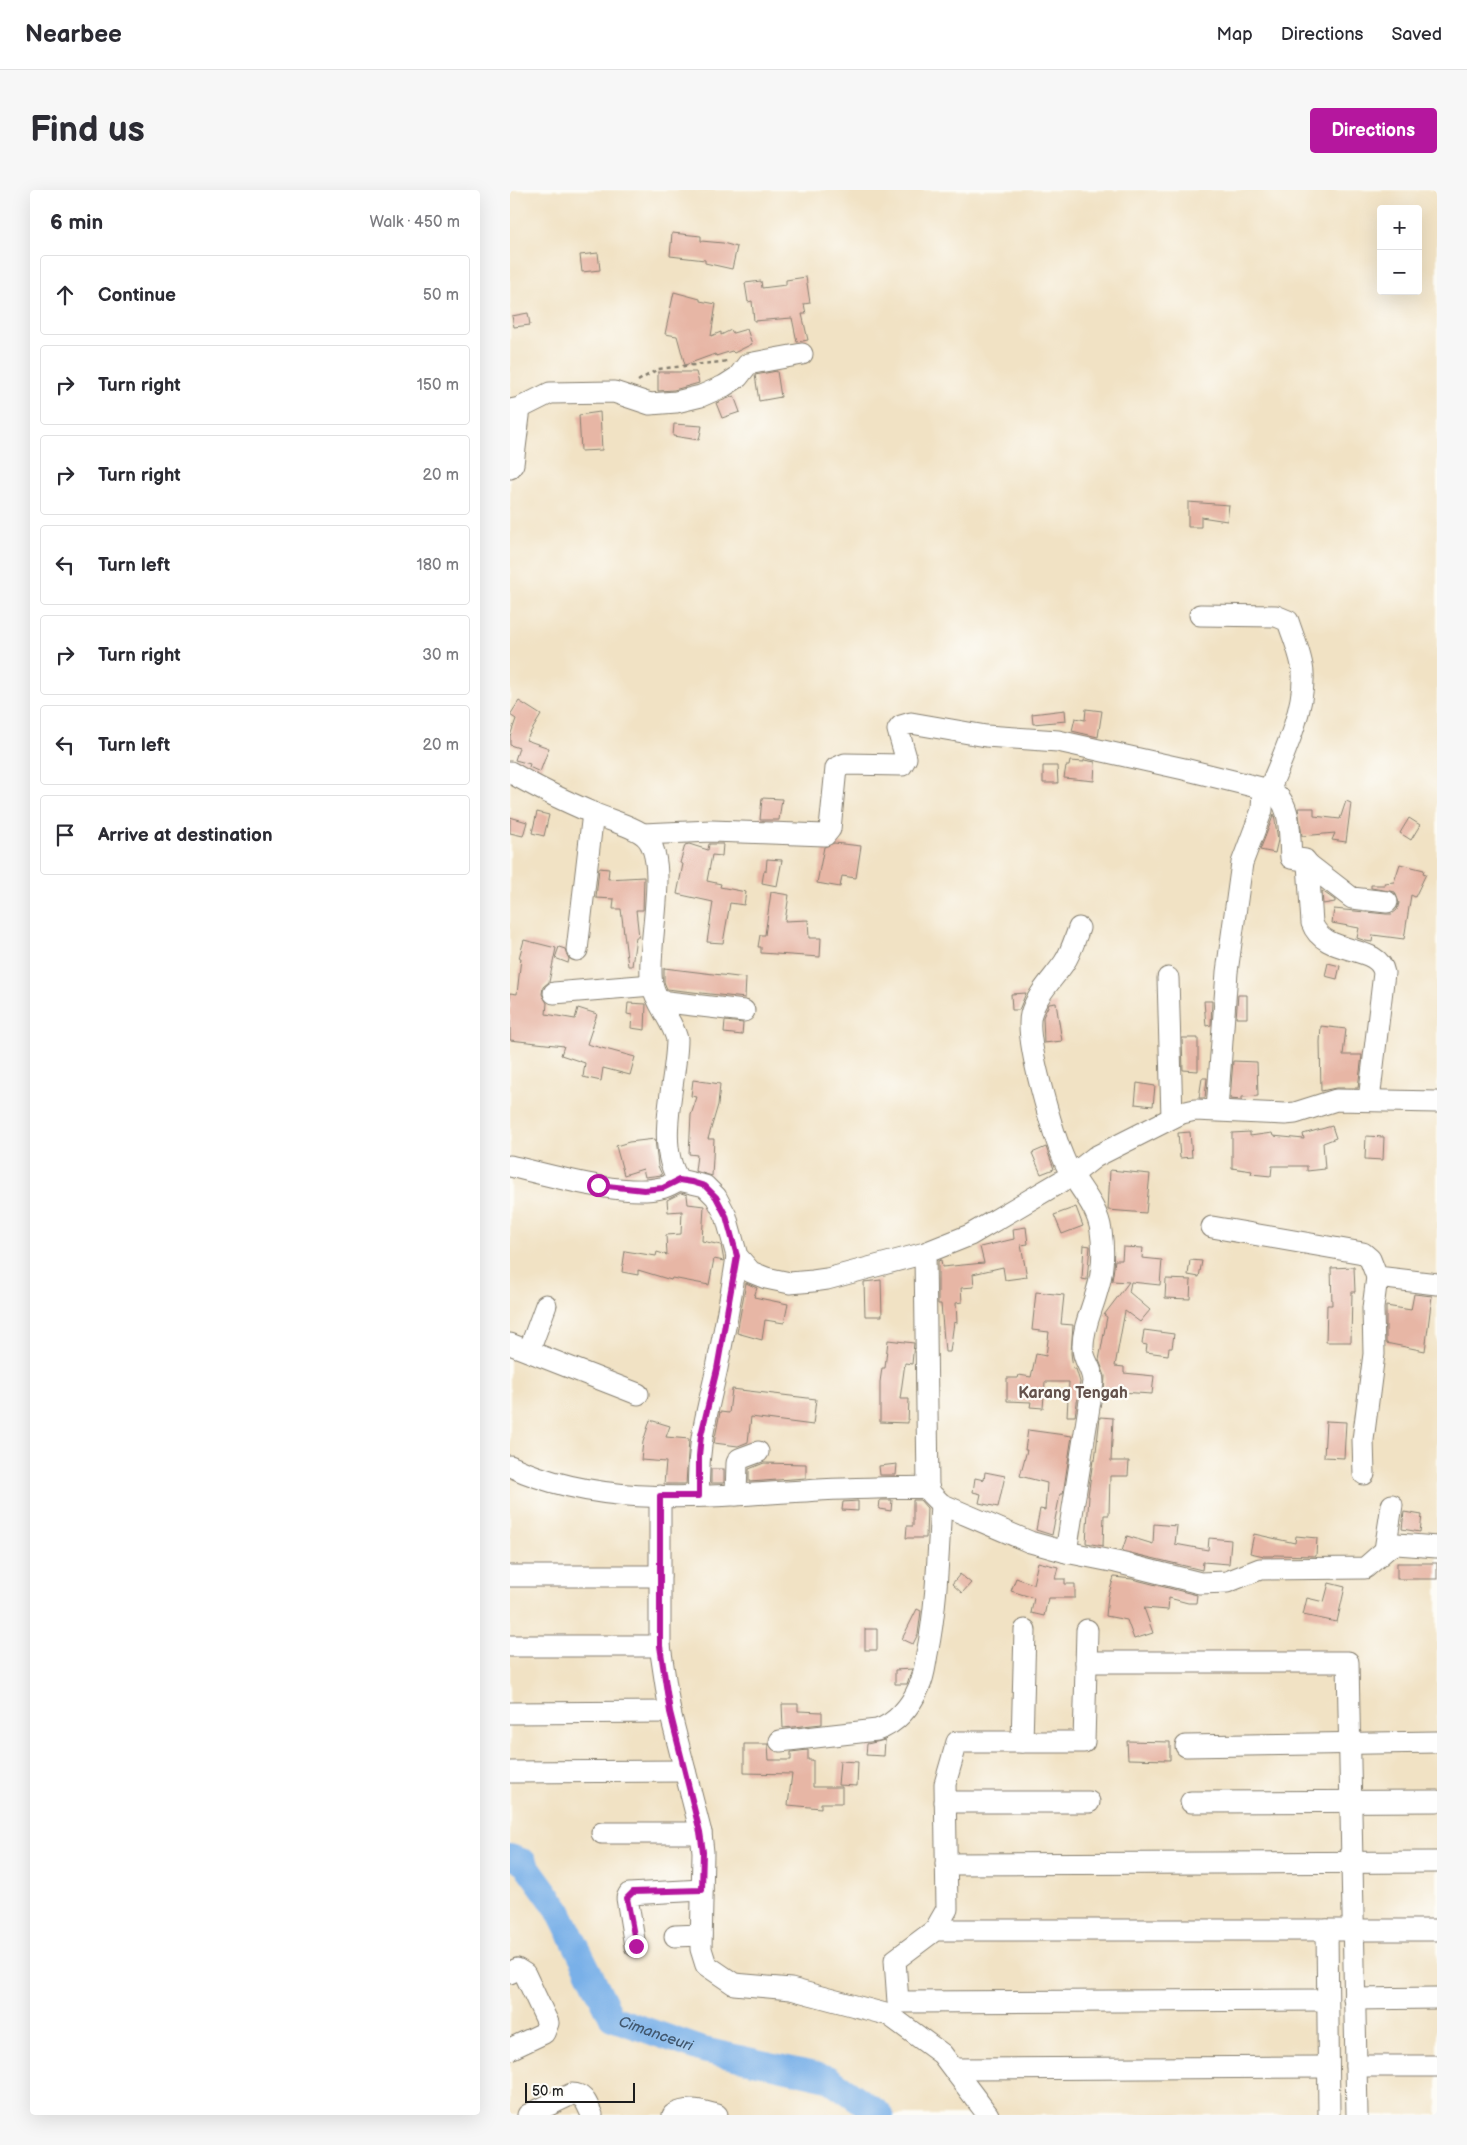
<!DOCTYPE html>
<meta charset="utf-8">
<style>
:root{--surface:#fff;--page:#f7f7f7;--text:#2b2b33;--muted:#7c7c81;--line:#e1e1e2;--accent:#b5179e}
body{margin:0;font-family:"Balsamiq Sans",sans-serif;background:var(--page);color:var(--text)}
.controls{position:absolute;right:15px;top:15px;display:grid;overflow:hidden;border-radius:5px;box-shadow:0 5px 20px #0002}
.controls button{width:45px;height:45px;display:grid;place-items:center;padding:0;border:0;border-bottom:1px solid var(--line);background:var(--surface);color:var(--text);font:25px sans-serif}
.scale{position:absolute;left:15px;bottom:12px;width:110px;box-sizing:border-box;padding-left:5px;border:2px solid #1c1c1c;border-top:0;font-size:14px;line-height:18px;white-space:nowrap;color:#1c1c1c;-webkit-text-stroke:4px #fdfcf7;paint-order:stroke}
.stop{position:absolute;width:15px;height:15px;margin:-11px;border:4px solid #b5179e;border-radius:50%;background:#fff}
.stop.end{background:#b5179e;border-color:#fff;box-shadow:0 1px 5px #0008}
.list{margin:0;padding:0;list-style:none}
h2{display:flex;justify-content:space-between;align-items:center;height:65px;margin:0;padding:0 20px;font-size:21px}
h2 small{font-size:16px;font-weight:400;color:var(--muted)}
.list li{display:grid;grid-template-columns:32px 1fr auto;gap:15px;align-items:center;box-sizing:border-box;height:80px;margin:0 10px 10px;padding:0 10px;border:1px solid var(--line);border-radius:5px}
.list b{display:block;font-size:19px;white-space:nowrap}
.list em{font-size:16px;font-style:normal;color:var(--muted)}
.icon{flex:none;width:28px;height:28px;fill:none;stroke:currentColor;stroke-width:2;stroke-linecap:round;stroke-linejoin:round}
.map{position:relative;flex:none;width:927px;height:1925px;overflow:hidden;border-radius:5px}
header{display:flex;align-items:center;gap:30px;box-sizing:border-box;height:70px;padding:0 25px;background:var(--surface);border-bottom:1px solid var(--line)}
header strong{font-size:24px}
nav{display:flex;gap:28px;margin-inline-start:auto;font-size:18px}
.intro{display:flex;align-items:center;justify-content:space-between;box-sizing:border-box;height:120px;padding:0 30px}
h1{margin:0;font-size:35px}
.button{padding:12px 22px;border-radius:5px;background:var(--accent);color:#fff;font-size:18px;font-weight:700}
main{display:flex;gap:30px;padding:0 30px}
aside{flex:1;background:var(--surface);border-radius:5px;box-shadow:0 5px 20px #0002}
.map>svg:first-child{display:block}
</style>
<header>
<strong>Nearbee</strong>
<nav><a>Map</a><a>Directions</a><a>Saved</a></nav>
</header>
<div class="intro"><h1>Find us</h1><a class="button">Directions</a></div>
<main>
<aside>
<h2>6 min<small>Walk · 450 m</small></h2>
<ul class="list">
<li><svg class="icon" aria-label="ahead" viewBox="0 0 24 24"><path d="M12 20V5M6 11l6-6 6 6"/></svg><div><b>Continue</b></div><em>50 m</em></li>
<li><svg class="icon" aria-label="right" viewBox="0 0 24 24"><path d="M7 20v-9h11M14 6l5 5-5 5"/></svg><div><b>Turn right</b></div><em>150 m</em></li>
<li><svg class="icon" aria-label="right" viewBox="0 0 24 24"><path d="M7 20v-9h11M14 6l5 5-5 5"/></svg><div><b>Turn right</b></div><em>20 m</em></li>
<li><svg class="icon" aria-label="left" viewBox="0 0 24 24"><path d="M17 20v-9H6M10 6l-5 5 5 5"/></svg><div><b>Turn left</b></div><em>180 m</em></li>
<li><svg class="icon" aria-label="right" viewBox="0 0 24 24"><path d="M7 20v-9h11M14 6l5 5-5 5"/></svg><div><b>Turn right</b></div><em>30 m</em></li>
<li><svg class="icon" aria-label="left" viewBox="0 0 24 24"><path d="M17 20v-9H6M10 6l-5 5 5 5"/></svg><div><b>Turn left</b></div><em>20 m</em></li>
<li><svg class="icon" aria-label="arrive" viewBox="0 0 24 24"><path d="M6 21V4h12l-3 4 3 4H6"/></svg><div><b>Arrive at destination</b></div></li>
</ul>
</aside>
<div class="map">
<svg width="927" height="1925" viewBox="0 0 927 1925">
<rect width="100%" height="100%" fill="#fdfcf7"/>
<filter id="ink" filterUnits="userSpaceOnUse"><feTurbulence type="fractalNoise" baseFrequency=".02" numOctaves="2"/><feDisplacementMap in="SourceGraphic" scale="10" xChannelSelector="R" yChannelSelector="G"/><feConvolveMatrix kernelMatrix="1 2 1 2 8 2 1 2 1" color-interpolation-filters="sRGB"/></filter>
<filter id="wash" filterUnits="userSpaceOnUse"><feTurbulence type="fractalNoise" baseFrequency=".0096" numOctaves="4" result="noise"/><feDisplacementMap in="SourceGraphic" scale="20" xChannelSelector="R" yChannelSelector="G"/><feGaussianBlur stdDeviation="1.12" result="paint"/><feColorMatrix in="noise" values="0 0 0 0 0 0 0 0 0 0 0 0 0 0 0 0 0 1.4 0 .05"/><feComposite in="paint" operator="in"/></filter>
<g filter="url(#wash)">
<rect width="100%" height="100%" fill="#f1e2c4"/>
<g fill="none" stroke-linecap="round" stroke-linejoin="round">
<path stroke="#79b0e8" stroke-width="26" id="s1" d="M0,1667l14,5 34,47 54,109 91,32 125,28 53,37"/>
</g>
<g id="blocks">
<g fill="#e7b6a5">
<polygon points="162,43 191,46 191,51 213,53 227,57 222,79 195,73 195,70 160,66"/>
<polygon points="88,63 90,80 72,82 70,65"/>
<polygon points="296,87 300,113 294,114 296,124 292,124 298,150 287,152 282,128 244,131 242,111 238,112 235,93 251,91 252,98 276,95 276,90"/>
<polygon points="164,102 190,109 190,111 206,114 201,146 211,142 211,145 221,140 223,143 237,139 242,154 224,163 222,161 206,166 205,164 175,175 167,146 155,144"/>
<polygon points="18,123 20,135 4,137 2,126"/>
<polygon points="267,181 271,207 249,211 245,185"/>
<polygon points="148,182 186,182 189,193 164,200 148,201"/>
<polygon points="224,206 230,222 212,228 206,213"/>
<polygon points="90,222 92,260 71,261 69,225"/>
<polygon points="164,234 192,236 189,250 163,246"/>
<polygon points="678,312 719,315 717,331 691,327 691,337 678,337"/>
<polygon points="9,511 31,525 16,550 39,558 30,582 19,577 20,574 5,570 9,558 0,555 0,546 6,529 0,525"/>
<polygon points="576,519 592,521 588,547 562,541 565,528 575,530"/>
<polygon points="555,520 556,531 523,534 522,524"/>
<polygon points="574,570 585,572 584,591 554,588 556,576 559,576 560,571 574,572"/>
<polygon points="533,576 547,576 548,593 533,593"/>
<polygon points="252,608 272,609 269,630 250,630"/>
<polygon points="836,611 841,613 836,652 822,650 825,643 792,646 788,618 804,618 804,626 830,629"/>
<polygon points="27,622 39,625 34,646 22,643"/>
<polygon points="764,624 768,650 765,663 750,660"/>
<polygon points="0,627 17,632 13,646 0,643"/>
<polygon points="899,628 910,635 901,650 890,643"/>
<polygon points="324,653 351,656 346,688 332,686 330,697 307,693 314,657"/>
<polygon points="179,654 198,660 199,654 213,654 212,666 202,665 197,691 211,694 210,697 236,702 234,715 220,713 213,753 197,752 203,712 167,704 173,674 170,673 175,655"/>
<polygon points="257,669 272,670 267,696 252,693 254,681 256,681"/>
<polygon points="890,674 914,680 913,683 916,684 905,707 901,705 894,749 863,745 862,752 856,751 847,748 849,738 822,733 824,719 876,724 882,724 887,720 889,713 885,702 861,698 861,695 875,695 874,693 884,692"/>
<polygon points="89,678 99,679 98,689 134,687 133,720 126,720 129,747 126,747 122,776 118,776 111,719 103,719 104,709 86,708"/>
<polygon points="812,701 825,710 825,712 813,714"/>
<polygon points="261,702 279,705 275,731 298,730 299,748 311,748 310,767 251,763 251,757 248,757 250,745 255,745"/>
<polygon points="14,750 46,758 39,792 33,797 32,804 37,813 36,824 65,829 68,818 87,824 77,854 125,867 120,885 93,878 91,891 73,887 75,873 51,865 54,856 0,850 0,803 7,804 11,768 9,768"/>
<polygon points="49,757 55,759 59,769 58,773 45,768"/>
<polygon points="818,773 830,776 827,789 815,786"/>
<polygon points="154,778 236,788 235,808 157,799 154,792"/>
<polygon points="516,803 509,820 502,820 501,804"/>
<polygon points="728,805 737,805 737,828 726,828"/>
<polygon points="694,811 702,811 701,835 696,836"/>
<polygon points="118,813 136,814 135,840 121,838 122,825 117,824"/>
<polygon points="546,813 552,851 534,853 533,827 539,814"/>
<polygon points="215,831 233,833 232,845 214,843"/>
<polygon points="811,836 836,839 833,865 852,865 848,898 826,898 811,901 810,852"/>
<polygon points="672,848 688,848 688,881 673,880"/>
<polygon points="723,871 747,872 748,906 732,907 732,910 720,909"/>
<polygon points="692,888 697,888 695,908 689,908"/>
<polygon points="183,890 210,894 208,915 198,949 204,949 202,986 185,981 187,965 179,964 181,925 187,907 181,906"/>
<polygon points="627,893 645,896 643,916 625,914"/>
<polygon points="822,936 826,948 813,953 815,979 797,981 797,976 762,976 761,986 741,984 742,981 722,978 722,943 740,942 740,946 762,943 763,946 794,949 793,944"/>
<polygon points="680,942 682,967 670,968 668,943"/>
<polygon points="856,946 874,947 873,970 855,969"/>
<polygon points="145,949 148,976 152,985 135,987 133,979 114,985 106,956 119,952"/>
<polygon points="536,957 544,979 531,984 522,963"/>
<polygon points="600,980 640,984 636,1023 598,1020"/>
<polygon points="171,1003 177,1005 178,1014 194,1016 192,1051 211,1055 214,1071 204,1069 199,1095 162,1088 161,1090 128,1080 128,1085 112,1082 115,1061 146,1066 147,1062 157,1065 156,1045 171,1044 172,1021 158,1022 157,1010"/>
<polygon points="566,1017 573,1036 552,1044 544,1025"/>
<polygon points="516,1037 518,1054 511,1055 517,1087 495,1090 493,1077 463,1084 464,1097 451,1098 452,1112 446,1113 447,1133 444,1132 440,1162 435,1162 431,1114 428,1114 428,1071 431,1070 432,1077 474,1073 470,1057 504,1049 503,1039"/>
<polygon points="574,1055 580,1056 577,1090 572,1089"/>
<polygon points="613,1057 633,1058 632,1068 652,1070 650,1095 621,1092 619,1102 640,1120 630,1132 615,1121 605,1176 614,1177 614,1183 644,1186 642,1204 594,1201 595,1186 589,1170 597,1127 594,1125 619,1092 602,1091 605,1070 612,1070"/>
<polygon points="680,1070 692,1071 689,1087 678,1085"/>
<polygon points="844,1077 845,1102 842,1102 841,1152 816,1152 817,1115 822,1115 821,1078"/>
<polygon points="656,1089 681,1090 680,1109 655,1108"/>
<polygon points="371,1090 372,1126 355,1126 354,1092"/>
<polygon points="236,1093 247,1098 244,1107 278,1114 274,1133 255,1130 252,1150 227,1143"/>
<polygon points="526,1102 554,1105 551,1134 563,1135 561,1163 563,1179 566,1179 570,1192 565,1226 557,1226 559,1192 535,1192 533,1218 520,1217 521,1212 497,1211 497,1188 508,1188 509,1185 521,1187 526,1164 536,1166 539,1142 522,1140"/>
<polygon points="904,1104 922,1106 915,1161 876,1153 876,1116 901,1120"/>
<polygon points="634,1140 664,1144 662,1158 659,1158 658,1165 636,1162 637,1155 632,1154"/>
<polygon points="378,1150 404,1153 402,1174 395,1173 390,1209 399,1209 398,1233 370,1232 370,1192 372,1178 375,1178"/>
<polygon points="222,1199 306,1209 303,1235 241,1227 238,1252 228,1256 204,1253 210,1222 219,1223"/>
<polygon points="590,1227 603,1228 601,1271 619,1271 618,1286 600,1286 599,1325 594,1325 593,1356 576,1353 579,1306 578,1306 583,1270 585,1270"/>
<polygon points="140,1230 160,1236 156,1247 179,1249 176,1294 154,1294 156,1272 131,1270 133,1252"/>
<polygon points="816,1231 836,1232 834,1268 814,1267"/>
<polygon points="518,1240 562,1246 553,1304 550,1304 542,1345 526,1340 530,1319 535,1320 537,1293 510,1286 517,1260 515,1260"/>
<polygon points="254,1273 296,1274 296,1288 239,1292 239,1279"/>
<polygon points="387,1274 386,1285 370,1285 369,1276"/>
<rect x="201" y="1279" width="13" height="14"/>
<polygon points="475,1282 495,1286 488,1317 469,1313 471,1304 463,1302 465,1288 474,1290"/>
<polygon points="370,1310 382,1310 381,1321 369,1319"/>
<polygon points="403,1310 410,1310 417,1318 416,1348 396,1348 397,1336 403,1336"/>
<polygon points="348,1311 348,1321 332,1320 333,1312"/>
<polygon points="894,1322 912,1325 910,1342 892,1339"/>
<polygon points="644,1334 667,1336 665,1354 698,1360 699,1348 721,1350 719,1374 693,1372 692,1380 612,1361 617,1346 643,1354"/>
<polygon points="744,1344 785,1353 786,1346 807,1348 806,1366 764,1365 763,1366 754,1366 740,1363"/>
<polygon points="528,1372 548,1377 545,1389 555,1389 555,1394 565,1394 565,1408 538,1408 534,1426 521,1423 524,1408 501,1401 506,1388 523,1394"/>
<rect x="887" y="1373" width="40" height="16"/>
<polygon points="450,1384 461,1393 452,1403 442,1394"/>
<polygon points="604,1387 622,1389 687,1405 686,1413 678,1413 659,1408 658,1420 634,1418 643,1443 624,1449 617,1430 596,1426 598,1406"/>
<polygon points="819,1393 835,1397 827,1432 793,1425 797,1408 814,1412"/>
<polygon points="407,1419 411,1421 408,1444 403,1454 392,1449"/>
<rect x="355" y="1439" width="12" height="21"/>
<polygon points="402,1479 397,1494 385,1494 385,1480"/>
<polygon points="272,1514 288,1514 288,1521 312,1522 312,1534 273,1538"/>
<polygon points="375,1550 374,1566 356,1565 357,1554"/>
<polygon points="617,1551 660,1552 660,1570 618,1569"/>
<polygon points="234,1554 258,1554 259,1570 281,1570 281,1562 298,1560 298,1570 303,1570 303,1597 332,1597 332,1613 311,1613 311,1618 278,1615 282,1584 234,1583"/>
<polygon points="330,1571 348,1572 347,1596 328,1595"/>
</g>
</g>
</g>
<g filter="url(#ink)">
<use href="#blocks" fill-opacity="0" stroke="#867f70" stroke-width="1"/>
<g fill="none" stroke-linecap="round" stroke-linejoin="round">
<g stroke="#867f70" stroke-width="23">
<g id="minor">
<polyline points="0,220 10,218 40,203 104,202 140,214 166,212 191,206 214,196 228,187 238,174 292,164"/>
<polyline points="0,278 3,274 10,218"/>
<path d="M690,425l76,1 12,5c5,16 14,35 15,52 2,37 -20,83 -34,117"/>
<path d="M0,582c27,16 57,30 85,42 14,6 38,12 49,21 28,23 1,114 8,149 4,20 20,36 25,55 0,42 -23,105 2,141l26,6 11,11 10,19 11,40 14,16 15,6 24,5 23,-2 14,-2 98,-26 45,-18 102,-60 23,-18 87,-44 13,-3 90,4 10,-1 41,-13 101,2"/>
<path d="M133,644l68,-3 114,4 5,-6 6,-61 9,-4 57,1 4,-7 -8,-28 3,-4 10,-3 75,13 72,5 126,28 85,21c24,11 20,45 22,68l14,2 3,4 4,59c12,34 67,20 72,50l-15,127"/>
<polyline points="798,674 842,708 877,712"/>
<polyline points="67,760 83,623"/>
<polyline points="658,788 662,927"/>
<polyline points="44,803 142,795"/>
<polyline points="149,811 234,821"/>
<polyline points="707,920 717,782 732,673 752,620 753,599"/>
<path d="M0,976c39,9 113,31 151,22 6,-1 12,-5 18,-8"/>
<polyline points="702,1037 853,1063 860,1069 867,1087 927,1094"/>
<polyline points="415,1063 418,1297"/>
<polyline points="0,1154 128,1204"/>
<polyline points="19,1161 36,1115"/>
<path d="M0,1276c92,43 198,30 296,25 41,-3 81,-3 122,-4l3,7 10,10 89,38 36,10 50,10 84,21 27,-1 33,-13 105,-1 24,-21 8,-3 40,3"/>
<polyline points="854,1284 853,1250 864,1164 863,1118 867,1087"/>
<polyline points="226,1305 227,1273 229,1269 248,1262"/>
<polyline points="150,1306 150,1456 160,1522 191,1643 193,1662 191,1759 196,1775 224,1794 281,1799 379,1825 432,1864 478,1925"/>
<path d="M189,1306c-3,-48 8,-82 18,-128 7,-37 15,-74 20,-112"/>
<polyline points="875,1360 882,1315"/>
<path d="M556,1362l27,-170c0,-14 -11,-22 -10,-36 0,-19 9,-36 14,-55 6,-18 7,-41 4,-60 -3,-25 -24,-45 -35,-67 -12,-26 -42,-125 -35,-150 6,-20 22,-35 33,-51 7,-10 11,-24 15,-35"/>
<polyline points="0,1386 150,1386"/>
<polyline points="0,1456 150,1456"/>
<polyline points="576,1472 838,1472 847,1925"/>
<polyline points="0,1523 160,1522"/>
<path d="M270,1551l97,-11c19,-6 34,-24 42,-43 5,-10 6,-22 8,-33 10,-49 11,-100 14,-150"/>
<polyline points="512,1552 515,1440"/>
<polyline points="676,1556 927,1552"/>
<polyline points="0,1582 175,1581"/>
<polyline points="435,1612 579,1612"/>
<polyline points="681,1612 927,1611"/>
<polyline points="92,1643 191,1643"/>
<polyline points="436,1674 927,1672"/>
<polyline points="425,1740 437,1719 435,1594 447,1552 574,1552 577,1440"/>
<polyline points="817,1740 819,1925"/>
<polyline points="165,1746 191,1745"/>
<polyline points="125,1756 117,1708 119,1704 192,1700"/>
<polyline points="0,1783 7,1779 15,1784 38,1833 34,1843 0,1859"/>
<polyline points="844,1809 927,1808"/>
<polyline points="817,1810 388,1812 385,1770 425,1740 927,1740"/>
<polyline points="846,1876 927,1876"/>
<polyline points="444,1879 818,1877"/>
<path d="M18,1925l44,-21c13,0 15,11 20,21"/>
<path d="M163,1925c16,-9 28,-4 44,0"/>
</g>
</g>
<polyline stroke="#867f70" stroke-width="2.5" stroke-dasharray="4 4" stroke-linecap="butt" points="128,191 148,179 219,171"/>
<use href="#minor" stroke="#fff" stroke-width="21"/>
</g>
</g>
<g fill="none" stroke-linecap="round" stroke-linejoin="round" filter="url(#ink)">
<polyline stroke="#b5179e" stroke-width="6" points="88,995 134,1000 153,998 169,990 182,992 195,996 206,1007 216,1026 227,1066 207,1179 191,1245 189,1266 189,1306 150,1306 150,1456 160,1522 190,1642 193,1662 192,1700 123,1702 117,1708 126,1756"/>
</g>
<g text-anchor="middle" stroke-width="4.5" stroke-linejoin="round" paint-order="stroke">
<g font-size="15" font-style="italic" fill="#41576e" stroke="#fdfcf7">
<text dy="5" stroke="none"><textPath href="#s1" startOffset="241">Cimanceuri</textPath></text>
</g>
<g font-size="16" font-weight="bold" fill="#63524c" stroke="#fdfcf7">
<text x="563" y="1208">Karang Tengah</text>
</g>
</g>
</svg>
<div class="controls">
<button>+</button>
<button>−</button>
</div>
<div class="scale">50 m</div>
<div class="stop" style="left:88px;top:995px"></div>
<div class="stop end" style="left:126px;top:1756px"></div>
</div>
</main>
